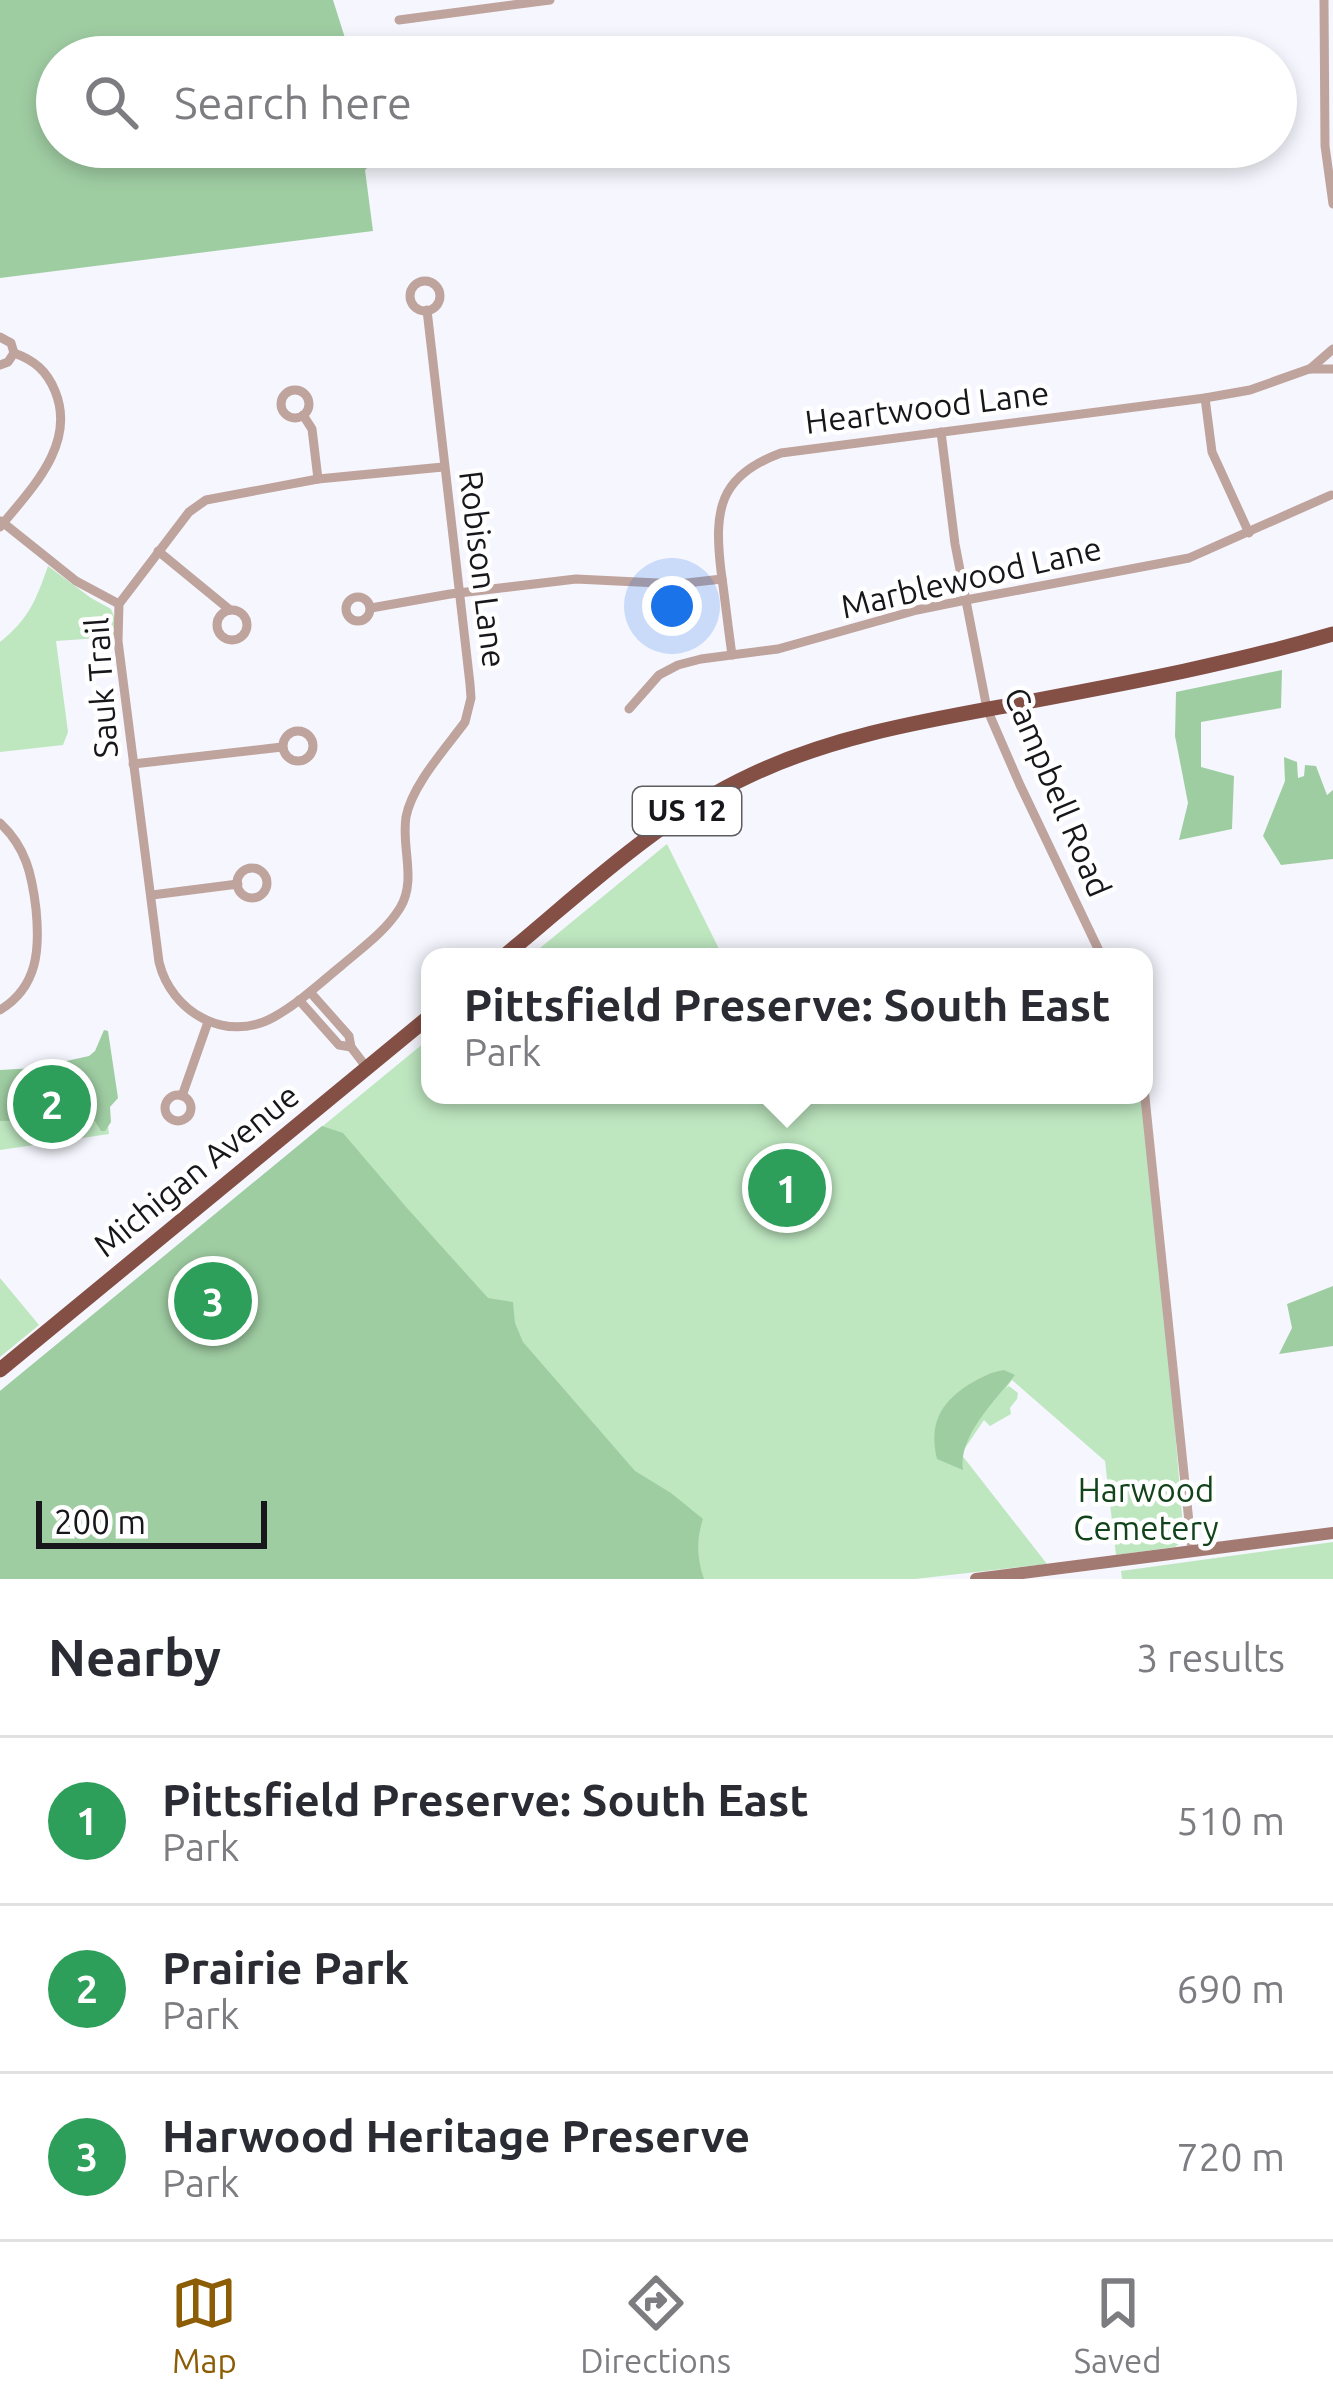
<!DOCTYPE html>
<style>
:root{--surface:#fff;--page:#f7f7f7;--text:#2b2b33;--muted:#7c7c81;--line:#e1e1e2;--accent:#8c5d05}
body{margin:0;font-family:Ubuntu,sans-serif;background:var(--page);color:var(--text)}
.scale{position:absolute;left:36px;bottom:30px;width:231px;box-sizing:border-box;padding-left:12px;border:6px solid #17161a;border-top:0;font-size:33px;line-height:42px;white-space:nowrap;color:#17161a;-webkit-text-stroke:9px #fff;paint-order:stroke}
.you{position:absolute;left:672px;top:606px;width:42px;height:42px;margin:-30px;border:9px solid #fff;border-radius:50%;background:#1a73e8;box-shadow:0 0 0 18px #1a73e833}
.badge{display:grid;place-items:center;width:78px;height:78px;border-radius:50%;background:var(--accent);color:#fff;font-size:39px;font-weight:700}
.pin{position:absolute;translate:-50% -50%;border:6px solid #fff;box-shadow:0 3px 12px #0006}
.popup{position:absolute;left:421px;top:948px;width:732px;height:156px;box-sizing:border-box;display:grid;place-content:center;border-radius:24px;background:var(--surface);filter:drop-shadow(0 3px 9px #0005);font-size:39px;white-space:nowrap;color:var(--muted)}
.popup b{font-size:45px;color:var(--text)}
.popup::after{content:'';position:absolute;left:50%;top:100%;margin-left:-24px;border:24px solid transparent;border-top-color:var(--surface)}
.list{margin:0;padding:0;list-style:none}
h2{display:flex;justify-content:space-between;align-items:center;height:156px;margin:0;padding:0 48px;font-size:51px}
h2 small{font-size:39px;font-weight:400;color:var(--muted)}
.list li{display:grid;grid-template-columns:78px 1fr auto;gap:36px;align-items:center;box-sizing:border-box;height:168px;padding:0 48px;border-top:3px solid var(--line)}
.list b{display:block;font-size:45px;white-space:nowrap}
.list p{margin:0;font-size:39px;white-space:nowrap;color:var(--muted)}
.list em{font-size:39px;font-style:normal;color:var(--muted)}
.icon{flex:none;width:66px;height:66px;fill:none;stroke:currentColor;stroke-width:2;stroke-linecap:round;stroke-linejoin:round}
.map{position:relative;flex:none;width:1333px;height:1579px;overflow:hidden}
.search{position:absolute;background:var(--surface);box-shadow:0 6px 18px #0003;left:36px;right:36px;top:36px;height:132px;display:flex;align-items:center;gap:30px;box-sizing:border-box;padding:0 42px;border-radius:66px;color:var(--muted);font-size:45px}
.sheet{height:660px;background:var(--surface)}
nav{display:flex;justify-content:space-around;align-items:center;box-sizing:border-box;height:168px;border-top:3px solid var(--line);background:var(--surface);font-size:33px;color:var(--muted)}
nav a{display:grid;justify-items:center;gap:6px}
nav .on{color:var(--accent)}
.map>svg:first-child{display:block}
</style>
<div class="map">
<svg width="1333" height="1579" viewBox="0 0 1333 1579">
<rect width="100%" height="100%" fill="#f6f6fe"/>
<g fill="#bee7c0">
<path d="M48,566l43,32 20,11 4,10 -1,18 -58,4 12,91 -5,13 -63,7v-110c29,-23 36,-42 48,-76z"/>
<polygon points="667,844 723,957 529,957"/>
<polygon points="430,1038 430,1095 791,1095 797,1106 882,1095 1141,1095 1172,1392 1184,1540 1175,1547 1116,1555 1105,1461 1012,1380 1006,1388 1009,1386 1018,1393 1017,1399 1010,1408 1011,1414 990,1426 984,1420 961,1454 1047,1564 915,1579 19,1579 0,1391"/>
<polygon points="100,1064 109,1134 0,1150 0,1074"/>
<polygon points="0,1278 39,1325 0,1357"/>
<polygon points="1333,1542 1333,1579 1122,1579 1121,1571"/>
</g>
<g fill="#9fcda2">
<polygon points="0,0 333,0 351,57 57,57 57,147 390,147 365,170 373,231 0,278"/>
<polygon points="1282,670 1281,708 1201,722 1201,767 1234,776 1232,829 1179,840 1188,803 1175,736 1176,692"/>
<polygon points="1284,757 1297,762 1298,778 1304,776 1305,765 1316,766 1327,795 1333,790 1333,859 1281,865 1263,836 1285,781"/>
<polygon points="104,1030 108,1031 118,1098 110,1107 111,1122 105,1131 101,1131 95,1121 86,1119 0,1121 0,1070 35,1068 89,1056 95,1051"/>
<path d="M322,1126l21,7 64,75 81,90 25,4 2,21 8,19 112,129 36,22 32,26c-7,21 -6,40 1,60h-704v-188z"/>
<polygon points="1333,1286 1333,1346 1279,1354 1292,1328 1287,1304"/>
<path d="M1004,1370l11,5c-20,26 -57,61 -52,95l-26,-11c-8,-34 2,-55 31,-74 12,-7 22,-13 36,-15z"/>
</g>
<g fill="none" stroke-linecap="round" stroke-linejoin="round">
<g stroke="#bfa39d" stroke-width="9">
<polyline points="1324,0 1325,146 1333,204"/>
<polyline points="399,20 550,0"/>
<circle cx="425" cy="296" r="15"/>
<path d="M427,310l43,374 1,14 -6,24c-19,26 -53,63 -59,95 -5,30 11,63 -6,91 -15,24 -38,40 -59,58 -22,18 -42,37 -67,51 -48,27 -103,-5 -115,-55l-41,-321 1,-37 70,-92 17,-12 112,-21 125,-12"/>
<polyline points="0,337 11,343 14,353 8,362 0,365"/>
<polyline points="1310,369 1333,349"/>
<circle cx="295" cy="404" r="14"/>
<polyline points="1205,398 1212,452 1249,533"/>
<polyline points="303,415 312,429 318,479"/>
<polyline points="941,432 955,544 987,709 1020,785 1102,957"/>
<polyline points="1,521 76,581 119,604"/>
<path d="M0,527c31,-38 77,-83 55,-136 -8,-20 -21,-31 -41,-38"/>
<polyline points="158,551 230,610"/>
<circle cx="358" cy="609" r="12"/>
<polyline points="371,608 450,594 576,579 678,584 722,579"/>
<circle cx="232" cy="625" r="15"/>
<path d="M732,655c-4,-28 -7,-56 -11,-84 -7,-60 -3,-95 60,-118l424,-55 45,-8 59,-21h24"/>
<polyline points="629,709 659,675 678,665 701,659 778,649 917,610 966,600 1189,558 1331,495"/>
<circle cx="298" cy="746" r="15"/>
<polyline points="133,764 282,747"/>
<path d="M0,823c26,24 32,52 36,86 4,40 2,78 -36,101"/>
<circle cx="252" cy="883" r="15"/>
<polyline points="152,895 238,884"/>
<polyline points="310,992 349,1036 351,1047 367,1068"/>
<polyline points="299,1000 339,1045 351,1047"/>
<polyline points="1144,1088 1192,1551"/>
<circle cx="178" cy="1108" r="13"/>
<polyline points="182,1096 208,1022"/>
</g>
<polyline stroke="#a27a71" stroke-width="12" points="976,1579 1333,1533"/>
<g stroke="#845046" stroke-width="15">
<path d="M503,957c78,-64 155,-139 248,-182 89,-42 185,-56 281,-74 101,-19 202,-38 301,-67"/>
<polyline points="0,1370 430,1016"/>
</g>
</g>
<g text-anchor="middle" stroke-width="9" stroke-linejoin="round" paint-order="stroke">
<rect fill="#fff" stroke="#5d5c5f" stroke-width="3" x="633" y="787" width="108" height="48" rx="9"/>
<g font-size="30" font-weight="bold" fill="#17161a">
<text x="687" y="821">US 12</text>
</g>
<g font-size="33" fill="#17161a" stroke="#fff">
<text transform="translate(927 407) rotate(-7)" y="12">Heartwood Lane</text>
<text transform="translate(483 569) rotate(83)" y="12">Robison Lane</text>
<text transform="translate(971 577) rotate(-13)" y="12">Marblewood Lane</text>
<text transform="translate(101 688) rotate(-94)" y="12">Sauk Trail</text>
<text transform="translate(1058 792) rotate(67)" y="12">Campbell Road</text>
<text transform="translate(196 1170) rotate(-39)" y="12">Michigan Avenue</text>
</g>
<g font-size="33" fill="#12441b" stroke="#fff">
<text x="1146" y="1502">Harwood<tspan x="1146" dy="38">Cemetery</tspan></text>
</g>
</g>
</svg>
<div class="scale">200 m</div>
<div class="you"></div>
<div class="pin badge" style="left:787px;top:1188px;background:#2e9e5b">1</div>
<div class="popup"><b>Pittsfield Preserve: South East</b>Park</div>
<div class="pin badge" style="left:52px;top:1104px;background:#2e9e5b">2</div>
<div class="pin badge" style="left:213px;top:1301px;background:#2e9e5b">3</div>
<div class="search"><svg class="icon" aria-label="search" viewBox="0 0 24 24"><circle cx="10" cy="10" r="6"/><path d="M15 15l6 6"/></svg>Search here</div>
</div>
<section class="sheet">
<h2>Nearby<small>3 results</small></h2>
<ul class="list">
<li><span class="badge" style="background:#2e9e5b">1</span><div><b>Pittsfield Preserve: South East</b><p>Park</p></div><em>510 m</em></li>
<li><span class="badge" style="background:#2e9e5b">2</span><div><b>Prairie Park</b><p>Park</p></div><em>690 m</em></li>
<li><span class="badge" style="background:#2e9e5b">3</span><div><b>Harwood Heritage Preserve</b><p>Park</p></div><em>720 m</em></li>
</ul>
</section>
<nav>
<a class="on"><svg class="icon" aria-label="map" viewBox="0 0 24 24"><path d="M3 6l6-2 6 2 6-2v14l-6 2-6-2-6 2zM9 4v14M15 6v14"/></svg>Map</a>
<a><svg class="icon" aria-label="directions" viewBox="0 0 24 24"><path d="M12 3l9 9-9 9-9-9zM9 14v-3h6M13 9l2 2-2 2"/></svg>Directions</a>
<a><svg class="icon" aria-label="saved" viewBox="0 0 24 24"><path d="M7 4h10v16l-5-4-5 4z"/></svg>Saved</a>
</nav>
